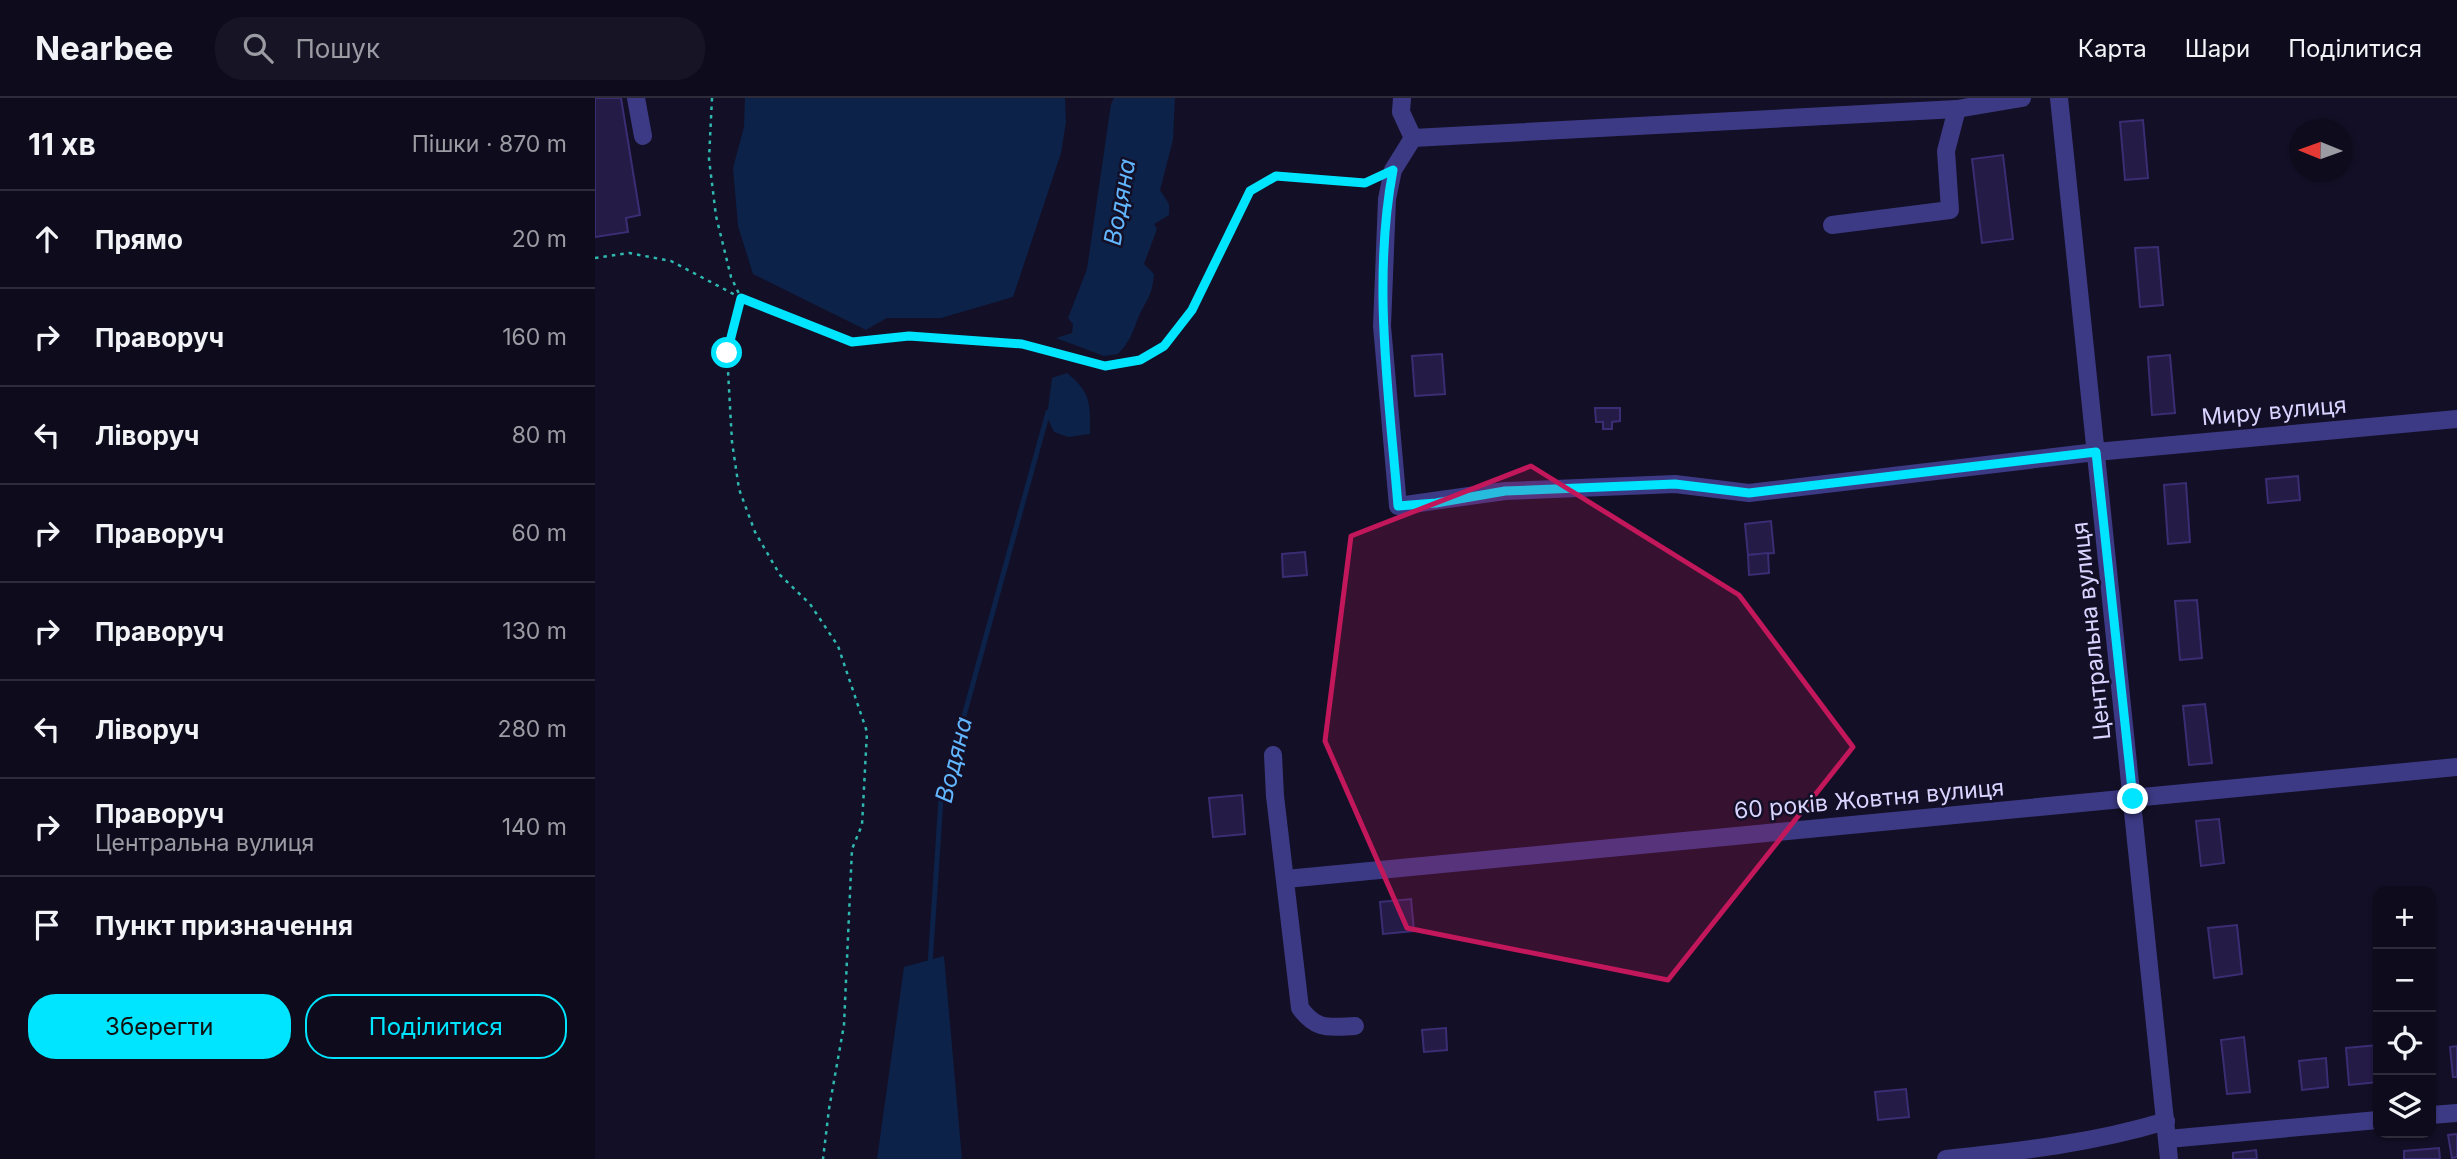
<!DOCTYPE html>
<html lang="uk">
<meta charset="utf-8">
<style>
:root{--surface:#0e0b1c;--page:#171425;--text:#f1f3f6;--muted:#9b9ba3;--line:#2e2b3b;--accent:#00e5ff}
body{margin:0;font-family:Inter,sans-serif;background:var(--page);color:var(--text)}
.controls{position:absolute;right:21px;bottom:21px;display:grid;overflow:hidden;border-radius:14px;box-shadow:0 2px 5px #0004}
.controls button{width:63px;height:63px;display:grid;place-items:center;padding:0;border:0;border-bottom:2px solid var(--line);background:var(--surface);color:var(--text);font:35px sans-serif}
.compass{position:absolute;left:1694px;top:21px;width:63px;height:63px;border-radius:50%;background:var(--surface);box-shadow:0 2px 5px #0004;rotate:271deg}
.stop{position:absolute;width:21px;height:21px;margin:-16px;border:5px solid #00e5ff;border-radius:50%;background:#fff}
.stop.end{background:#00e5ff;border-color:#fff;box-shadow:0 2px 7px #0008}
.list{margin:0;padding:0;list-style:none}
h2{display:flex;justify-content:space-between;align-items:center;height:91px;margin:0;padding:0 28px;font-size:30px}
h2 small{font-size:23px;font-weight:400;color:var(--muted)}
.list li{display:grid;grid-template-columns:46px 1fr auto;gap:21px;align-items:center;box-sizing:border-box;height:98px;padding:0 28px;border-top:2px solid var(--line)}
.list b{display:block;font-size:26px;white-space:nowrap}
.list p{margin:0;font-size:23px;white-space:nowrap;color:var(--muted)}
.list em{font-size:23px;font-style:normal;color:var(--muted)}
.actions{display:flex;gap:14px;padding:21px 28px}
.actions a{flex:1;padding:16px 0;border:2px solid var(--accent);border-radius:28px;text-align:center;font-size:24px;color:var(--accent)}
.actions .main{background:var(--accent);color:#111}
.icon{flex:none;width:38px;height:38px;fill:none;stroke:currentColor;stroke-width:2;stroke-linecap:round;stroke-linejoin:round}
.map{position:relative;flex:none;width:1862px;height:1061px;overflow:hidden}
header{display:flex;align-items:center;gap:42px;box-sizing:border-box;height:98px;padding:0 35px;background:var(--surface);border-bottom:2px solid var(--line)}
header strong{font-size:33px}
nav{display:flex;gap:38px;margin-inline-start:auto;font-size:24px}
.search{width:490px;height:63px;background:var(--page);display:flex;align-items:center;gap:18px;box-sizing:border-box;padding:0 24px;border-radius:28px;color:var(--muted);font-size:26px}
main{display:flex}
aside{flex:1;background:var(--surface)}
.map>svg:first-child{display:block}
</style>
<header>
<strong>Nearbee</strong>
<div class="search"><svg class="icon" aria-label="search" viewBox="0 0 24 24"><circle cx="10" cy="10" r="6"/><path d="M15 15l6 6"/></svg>Пошук</div>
<nav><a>Карта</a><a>Шари</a><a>Поділитися</a></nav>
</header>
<main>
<aside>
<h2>11 хв<small>Пішки · 870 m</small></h2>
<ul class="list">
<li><svg class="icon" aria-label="ahead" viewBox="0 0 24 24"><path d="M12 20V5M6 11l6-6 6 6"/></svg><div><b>Прямо</b></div><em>20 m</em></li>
<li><svg class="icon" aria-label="right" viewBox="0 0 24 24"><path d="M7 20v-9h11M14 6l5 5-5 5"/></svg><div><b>Праворуч</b></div><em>160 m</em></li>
<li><svg class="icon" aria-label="left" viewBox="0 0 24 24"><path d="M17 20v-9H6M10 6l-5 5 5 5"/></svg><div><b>Ліворуч</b></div><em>80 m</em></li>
<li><svg class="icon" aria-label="right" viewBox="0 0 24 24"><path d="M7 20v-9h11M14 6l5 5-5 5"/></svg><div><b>Праворуч</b></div><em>60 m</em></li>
<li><svg class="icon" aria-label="right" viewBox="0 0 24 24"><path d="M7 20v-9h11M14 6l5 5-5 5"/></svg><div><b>Праворуч</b></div><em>130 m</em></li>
<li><svg class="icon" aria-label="left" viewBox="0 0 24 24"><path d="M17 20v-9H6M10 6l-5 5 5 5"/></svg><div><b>Ліворуч</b></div><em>280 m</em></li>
<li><svg class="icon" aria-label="right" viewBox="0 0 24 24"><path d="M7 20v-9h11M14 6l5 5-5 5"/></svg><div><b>Праворуч</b><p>Центральна вулиця</p></div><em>140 m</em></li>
<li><svg class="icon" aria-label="arrive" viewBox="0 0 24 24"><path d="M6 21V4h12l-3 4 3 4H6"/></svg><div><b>Пункт призначення</b></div></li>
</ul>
<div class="actions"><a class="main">Зберегти</a><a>Поділитися</a></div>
</aside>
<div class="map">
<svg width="1862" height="1061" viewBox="0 0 1862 1061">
<rect width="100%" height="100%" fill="#130f26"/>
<g fill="#0c2248">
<polygon points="150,0 470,0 471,24 466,55 418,199 346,220 292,220 271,232 158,176 143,128 138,70 149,29"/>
<path d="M519,0h61l-2,42 -13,50 9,14v11l-15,9 3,5 -13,35 10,10c-2,25 -9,26 -17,47 -6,15 -7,20 -19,33l-14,2 -48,-18 16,-5 1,-9 -5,-6 19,-49 24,-165z"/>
<path d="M472,275c25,20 23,32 23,61l-22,3 -14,-5 -7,-15 5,-39z"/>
<polygon points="349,858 367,1061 282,1061 309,869"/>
</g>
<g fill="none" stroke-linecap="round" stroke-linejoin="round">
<polyline stroke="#0c2248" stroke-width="5" points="335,867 346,701 453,314"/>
</g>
<g fill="#241b47" stroke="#3b2d73" stroke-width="2">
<polygon points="0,0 26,0 45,117 31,120 33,134 0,139"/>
<polygon points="1548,22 1553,80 1530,82 1525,24"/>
<polygon points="1408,57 1418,141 1387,145 1377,61"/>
<polygon points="1563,149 1568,207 1545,209 1540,150"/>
<polygon points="847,256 850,296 820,298 817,258"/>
<polygon points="1575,257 1580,315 1557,317 1553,259"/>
<polygon points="1000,310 1025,310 1025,323 1017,324 1017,331 1008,331 1008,324 1001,324"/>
<polygon points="1703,378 1705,402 1673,405 1671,381"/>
<polygon points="1591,385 1595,444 1573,446 1569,387"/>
<polygon points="1176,423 1179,455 1153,457 1150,426"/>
<polygon points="710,454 712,477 688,479 687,456"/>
<polygon points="1173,455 1174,475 1154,477 1153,457"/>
<polygon points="1602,502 1607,560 1585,562 1580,503"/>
<polygon points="1610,606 1617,665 1594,667 1588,608"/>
<polygon points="647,697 650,736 618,739 614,700"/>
<polygon points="1624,721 1629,765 1606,768 1601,723"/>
<polygon points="816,801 819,833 788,836 785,804"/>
<polygon points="1642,827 1647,876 1619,880 1613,830"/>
<polygon points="851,930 852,952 829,954 827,932"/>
<polygon points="1649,939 1655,994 1632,996 1626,942"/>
<polygon points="1783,947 1783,984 1754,987 1751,950"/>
<polygon points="1862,948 1862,979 1858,979 1855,949"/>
<polygon points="1731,960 1733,989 1707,992 1704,963"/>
<polygon points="1311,991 1314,1019 1283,1022 1280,994"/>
<polygon points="1862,1036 1862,1059 1857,1060 1853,1037"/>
<polygon points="1844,1050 1845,1061 1809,1061 1809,1053"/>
<polygon points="1661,1052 1662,1061 1638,1061 1638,1055"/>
</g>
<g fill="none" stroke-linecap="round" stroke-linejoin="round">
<g stroke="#2fb8b0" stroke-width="2.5" stroke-dasharray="3.5 5" stroke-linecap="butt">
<polyline points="117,0 114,61 121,118 136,179 146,200 132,255 137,344 144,391 160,434 185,477 215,506 243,548 272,634 267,727 257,751 249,927 234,1011 228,1061"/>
<polyline points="0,160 34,155 76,163 146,200 257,244 314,238 427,246 510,268 545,263 569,248 597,212 655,94 681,78 770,85 779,81"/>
</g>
<g stroke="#3d3a85" stroke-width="18">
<polyline points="41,0 48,38"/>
<polyline points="807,0 806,14 818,40"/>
<polyline points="1464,0 1574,1061"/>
<polyline points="818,40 798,72 792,101 787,228 803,408 910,393 1080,386 1154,395 1501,354 1862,321"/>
<polyline points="818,40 1362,11 1427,0"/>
<polyline points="1237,127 1355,112 1351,53 1362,11"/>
<path d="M678,657l2,41 25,212c17,23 29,19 55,18"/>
<polyline points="691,781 1862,669"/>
<polyline points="1836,1017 1862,1015"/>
<polyline points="1573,1041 1783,1022"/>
<path d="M1351,1061c75,-8 148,-16 220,-38"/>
</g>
</g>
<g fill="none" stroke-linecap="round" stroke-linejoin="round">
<path stroke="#00e5ff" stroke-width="9" d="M132,255l14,-55 111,44 57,-6 113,8 83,22 35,-6 24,-14 28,-36 58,-119 26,-15 89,7 28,-13c-21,111 -4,225 5,336l38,-3 69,-12 170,-7 74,9 347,-41 37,347"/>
</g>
<path fill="#c2185b" fill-opacity="0.2" stroke="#c2185b" stroke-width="5" stroke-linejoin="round" d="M936,368l208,129 114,152 -185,233 -261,-52 -82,-187 26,-205z"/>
<g text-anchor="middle" stroke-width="5" stroke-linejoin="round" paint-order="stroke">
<g font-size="23" fill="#d9d4ff" stroke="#130f26">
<text transform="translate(1679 313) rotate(-5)" y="8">Миру вулиця</text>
<text transform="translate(1496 533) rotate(-96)" y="8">Центральна вулиця</text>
<text transform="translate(1274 701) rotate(-5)" y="8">60 років Жовтня вулиця</text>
</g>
<g font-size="24" font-style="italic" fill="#62b6ff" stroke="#130f26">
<text transform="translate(525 104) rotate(-80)" y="8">Водяна</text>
<text transform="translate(359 662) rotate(-76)" y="8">Водяна</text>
</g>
</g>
</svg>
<div class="controls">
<button>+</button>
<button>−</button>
<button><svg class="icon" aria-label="locate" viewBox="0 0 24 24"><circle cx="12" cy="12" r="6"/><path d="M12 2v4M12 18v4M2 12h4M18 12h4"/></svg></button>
<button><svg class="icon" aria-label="layers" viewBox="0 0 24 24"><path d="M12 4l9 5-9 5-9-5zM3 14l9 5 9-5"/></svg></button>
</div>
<svg class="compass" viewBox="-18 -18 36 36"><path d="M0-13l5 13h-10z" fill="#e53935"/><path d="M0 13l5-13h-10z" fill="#9b9ba3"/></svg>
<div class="stop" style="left:132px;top:255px"></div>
<div class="stop end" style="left:1538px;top:701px"></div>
</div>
</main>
